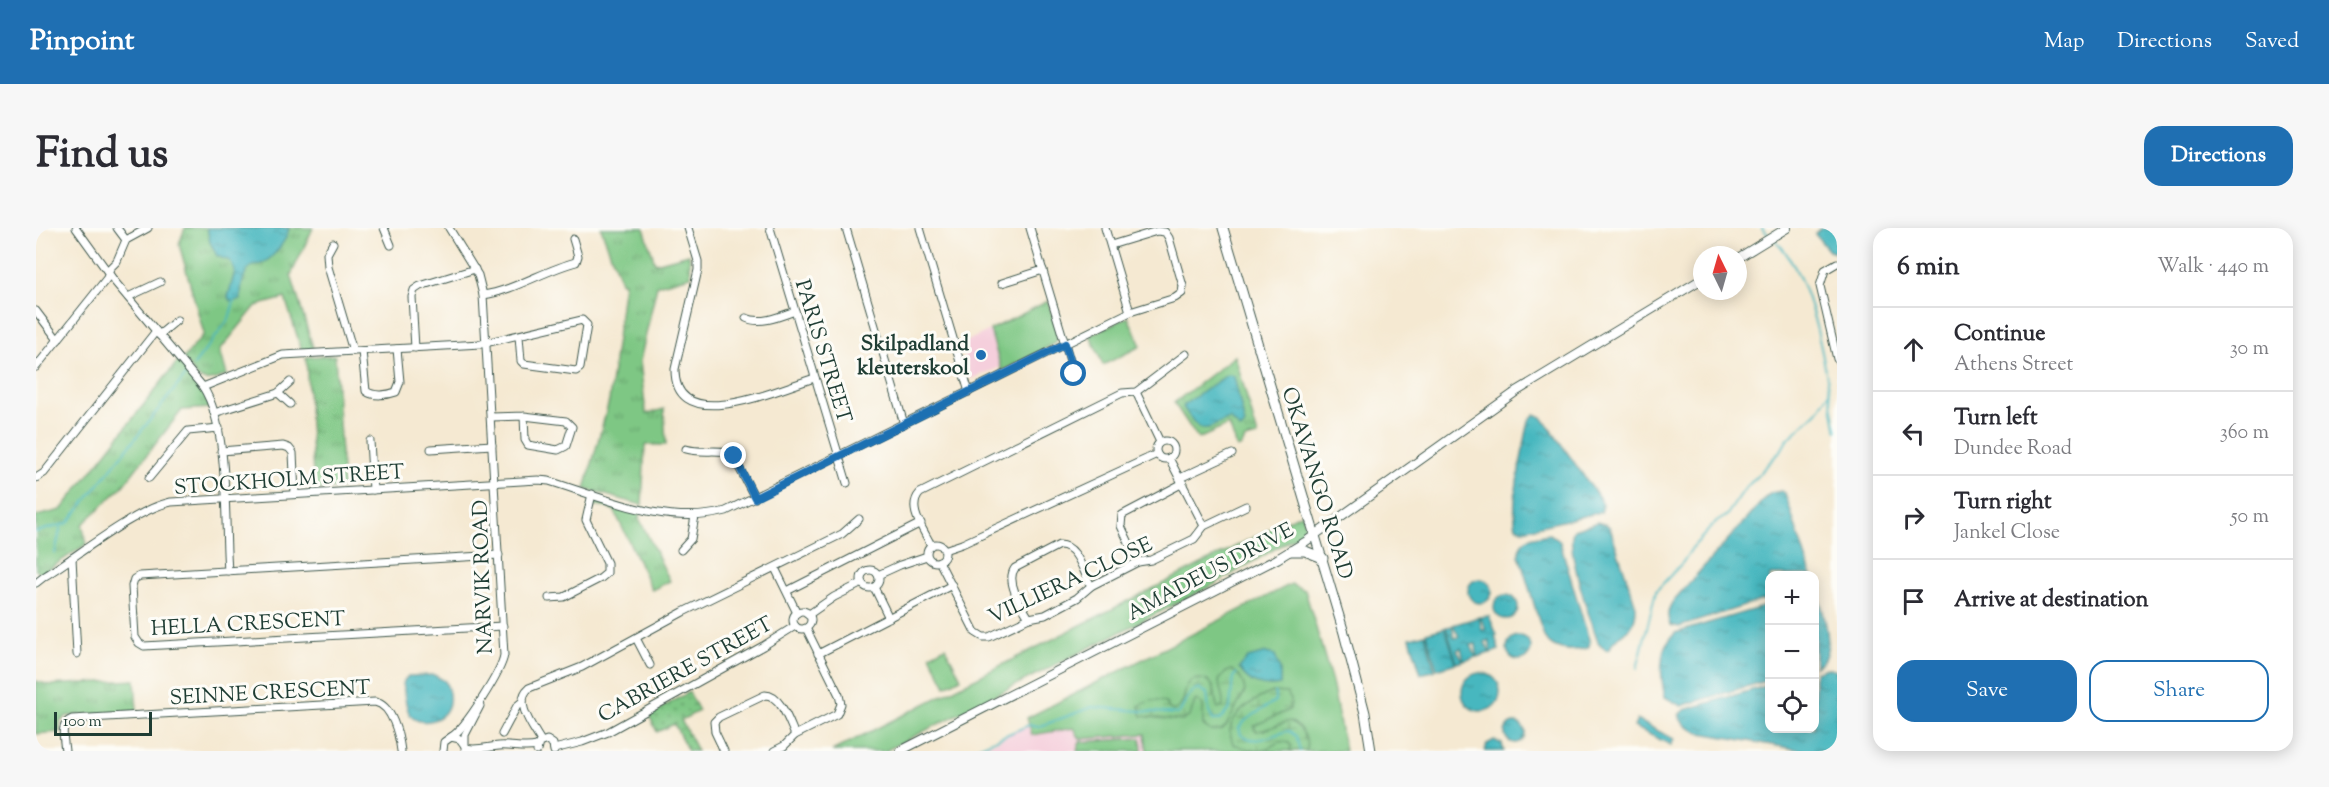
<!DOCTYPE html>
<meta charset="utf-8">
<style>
:root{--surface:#fff;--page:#f7f7f7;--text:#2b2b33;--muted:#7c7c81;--line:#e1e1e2;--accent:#1f6fb2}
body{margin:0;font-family:"Sorts Mill Goudy",serif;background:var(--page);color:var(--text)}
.controls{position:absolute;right:18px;bottom:18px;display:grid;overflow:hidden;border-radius:12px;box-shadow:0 3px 15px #0003}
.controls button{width:54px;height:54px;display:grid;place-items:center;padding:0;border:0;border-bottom:2px solid var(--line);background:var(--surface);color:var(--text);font:30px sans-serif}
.compass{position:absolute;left:1657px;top:18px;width:54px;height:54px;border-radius:50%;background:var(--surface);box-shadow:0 3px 15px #0003;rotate:355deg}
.scale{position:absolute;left:18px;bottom:15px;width:98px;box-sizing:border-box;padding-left:6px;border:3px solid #1f3d34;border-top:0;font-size:16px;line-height:21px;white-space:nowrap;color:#1f3d34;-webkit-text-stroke:4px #fdfcf7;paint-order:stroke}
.stop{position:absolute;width:18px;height:18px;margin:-14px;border:4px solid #1f6fb2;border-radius:50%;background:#fff}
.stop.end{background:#1f6fb2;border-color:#fff;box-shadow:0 2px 6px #0008}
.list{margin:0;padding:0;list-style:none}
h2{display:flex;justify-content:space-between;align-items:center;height:78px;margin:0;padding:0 24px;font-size:26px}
h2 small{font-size:20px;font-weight:400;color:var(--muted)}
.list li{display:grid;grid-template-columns:39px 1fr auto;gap:18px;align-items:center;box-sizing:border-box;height:84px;padding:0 24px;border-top:2px solid var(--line)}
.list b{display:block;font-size:22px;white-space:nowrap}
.list p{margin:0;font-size:20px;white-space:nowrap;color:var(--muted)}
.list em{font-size:20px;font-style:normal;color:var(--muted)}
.actions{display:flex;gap:12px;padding:18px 24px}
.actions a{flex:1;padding:14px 0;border:2px solid var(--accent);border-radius:18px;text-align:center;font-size:21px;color:var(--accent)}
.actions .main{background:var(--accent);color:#fff}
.icon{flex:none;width:33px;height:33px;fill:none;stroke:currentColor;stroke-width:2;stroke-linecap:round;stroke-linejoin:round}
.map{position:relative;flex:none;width:1801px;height:523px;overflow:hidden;border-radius:18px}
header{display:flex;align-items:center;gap:36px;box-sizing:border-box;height:84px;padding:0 30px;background:var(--accent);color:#fff}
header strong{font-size:28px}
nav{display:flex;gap:33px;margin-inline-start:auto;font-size:21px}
.intro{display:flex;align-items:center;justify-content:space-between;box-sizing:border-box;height:144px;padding:0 36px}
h1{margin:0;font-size:42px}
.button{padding:15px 27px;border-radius:18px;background:var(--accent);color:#fff;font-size:21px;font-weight:700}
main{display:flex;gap:36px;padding:0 36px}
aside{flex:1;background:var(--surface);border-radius:18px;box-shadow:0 3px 15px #0003}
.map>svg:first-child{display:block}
</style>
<header>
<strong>Pinpoint</strong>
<nav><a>Map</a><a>Directions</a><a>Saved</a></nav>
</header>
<div class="intro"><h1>Find us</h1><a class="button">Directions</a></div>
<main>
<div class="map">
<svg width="1801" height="523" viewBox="0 0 1801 523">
<defs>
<pattern id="wetland-marsh" width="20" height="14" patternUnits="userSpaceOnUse" patternTransform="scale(1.5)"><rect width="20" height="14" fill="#7ec784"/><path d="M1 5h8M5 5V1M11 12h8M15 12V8" fill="none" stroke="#67a36d"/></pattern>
<pattern id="park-tufts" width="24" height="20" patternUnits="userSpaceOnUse" patternTransform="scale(1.5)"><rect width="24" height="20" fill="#7ec784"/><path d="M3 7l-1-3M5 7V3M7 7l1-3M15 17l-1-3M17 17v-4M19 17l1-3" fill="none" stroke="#67a36d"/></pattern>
<pattern id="garden-dots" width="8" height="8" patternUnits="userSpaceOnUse" patternTransform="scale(1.5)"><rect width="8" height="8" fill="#7ec784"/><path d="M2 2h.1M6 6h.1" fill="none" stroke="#67a36d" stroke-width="1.8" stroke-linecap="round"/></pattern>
<pattern id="water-ripples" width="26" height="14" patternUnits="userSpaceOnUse" patternTransform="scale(1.5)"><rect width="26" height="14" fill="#47b7bf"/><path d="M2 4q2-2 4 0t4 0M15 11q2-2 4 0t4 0" fill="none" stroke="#3b969c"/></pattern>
</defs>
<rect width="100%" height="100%" fill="#fdfcf7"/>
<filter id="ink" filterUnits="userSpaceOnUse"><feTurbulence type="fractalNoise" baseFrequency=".0167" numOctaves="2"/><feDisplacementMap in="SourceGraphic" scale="12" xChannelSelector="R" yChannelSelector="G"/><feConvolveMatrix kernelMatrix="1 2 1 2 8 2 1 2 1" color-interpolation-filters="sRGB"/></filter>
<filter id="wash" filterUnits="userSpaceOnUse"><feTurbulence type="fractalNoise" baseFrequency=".008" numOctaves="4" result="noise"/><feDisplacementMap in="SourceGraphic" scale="24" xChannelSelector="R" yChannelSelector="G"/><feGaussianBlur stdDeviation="1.35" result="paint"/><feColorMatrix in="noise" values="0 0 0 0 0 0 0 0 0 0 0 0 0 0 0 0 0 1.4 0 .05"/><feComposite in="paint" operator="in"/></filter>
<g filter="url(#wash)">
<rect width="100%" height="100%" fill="#f5e9d2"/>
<g fill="#f5cfdc">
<polygon points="954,102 965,139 935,151 925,116"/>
<polygon points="994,499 996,507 1038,500 1044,511 1109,506 1111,523 942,523 986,500"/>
</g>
<g fill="#7ec784" stroke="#4e825c" stroke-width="1.5">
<polygon points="1012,73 1022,106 1020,115 966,143 954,102"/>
<polygon points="1092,89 1105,118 1067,137 1054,107"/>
<polygon points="1266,285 1269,297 1264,306 1179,356 849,523 796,523"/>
<polygon points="1255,356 1269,362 1296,454 1309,523 1111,523 1109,506 1044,511 1038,500 996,507 991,490"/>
<polygon points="909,419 925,450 910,458 894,427"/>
<polygon points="1105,510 1106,523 1041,523 1044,514"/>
</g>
<g fill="url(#wetland-marsh)" stroke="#4e825c" stroke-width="1.5">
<path d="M1195,442c8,3 13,12 14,21l-19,35 -5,4 -10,1 -8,-6v-20l-6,-5 -2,1 -5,15 -8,5 -40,-5 -3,-10c8,-5 19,-8 28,-2l1,4 5,3c4,-2 6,-2 8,-6 6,-9 1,-25 18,-26 5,0 10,1 13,6 5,7 2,16 6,23h4c6,-15 -15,-28 9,-38z"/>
<path d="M1237,464l14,1 4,7 -1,9c-11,7 -26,11 -36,17l2,5c12,0 22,-8 34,-10 13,8 17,14 17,30h-17l1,-6c-11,-10 -20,5 -32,6 -8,0 -18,-5 -26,-7 -1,-4 -3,-9 -3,-14 2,-19 28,-32 43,-38z"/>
</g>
<g fill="url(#park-tufts)" stroke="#4e825c" stroke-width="1.5">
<path d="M149,0h128l-22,47 23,76h-12l-17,-53 -29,8 -36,44 7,25c-28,11 -25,6 -44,-16l21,-25 -25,-90z"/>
<polygon points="565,0 608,0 619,35 653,26 655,48 621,57 604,133 610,186 628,181 630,217 609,217 606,277 549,261 573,173 588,54 585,54"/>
<polygon points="299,127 307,260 278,262 270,129"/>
<polygon points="1199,128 1222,208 1209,211 1206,218 1201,220 1193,197 1162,211 1138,175"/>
<polygon points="142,133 167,163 174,180 146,182 86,259 46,297 51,316 5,346 0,342 0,288 25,282"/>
<polygon points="563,273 604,285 603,290 634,353 616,362 578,282 562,277 556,280 557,276"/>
<polygon points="99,452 101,484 31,488 24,494 24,504 0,506 0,453 14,457"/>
</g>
<polygon fill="url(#garden-dots)" stroke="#4e825c" stroke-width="1.5" points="653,464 663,483 645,492 661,523 652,523 638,496 621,504 613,487"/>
<g fill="url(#water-ripples)" stroke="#337a7a" stroke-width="1.5">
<path d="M171,0h82c-2,12 -16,31 -28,36 0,0 -8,2 -9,2 -9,6 -12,23 -11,34l-11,1 -2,-4 7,-26 -5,-10 -13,-5 -7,-14z"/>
<polygon points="1785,0 1801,0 1801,25 1793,23 1779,6"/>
<path d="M1191,147l7,1 11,49 -4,5 -11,-11c-31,12 -27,17 -47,-12l2,-3z"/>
<path d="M1499,186l7,3 58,82 3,6 -2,7 -78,18 -7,-3c-6,-27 8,-79 13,-107z"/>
<path d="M1745,263l4,2 26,82h-41l-1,23 -90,29 -9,-2c-4,-10 -2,-17 4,-25l92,-103 5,-4z"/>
<path d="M1562,294l9,3 3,3 26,78c1,30 -22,25 -26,43l-4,1 -8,-8c-7,-20 -34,-97 -24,-112z"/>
<path d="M1513,306l8,4 3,4 30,101 -2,5c-17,4 -34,3 -44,-11l-25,-82c0,-18 15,-18 30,-21z"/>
<circle cx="1444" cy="363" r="12"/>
<path d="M1778,367l5,2c6,21 18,61 -4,69z"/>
<circle cx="1470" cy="379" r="12"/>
<path d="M1733,377v75l-88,26 -16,-9c-5,-22 -7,-46 10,-64z"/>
<polygon points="1453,388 1461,407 1459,408 1463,422 1455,425 1453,412 1449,414 1454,425 1441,429 1440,416 1435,417 1440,429 1428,433 1425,420 1421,422 1427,433 1421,435 1410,399 1416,398 1418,410 1423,409 1417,397 1443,389 1446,402 1450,401 1444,389"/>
<polygon points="1409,400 1420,435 1401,441 1390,405"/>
<polygon points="1389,406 1399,442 1385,446 1374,410"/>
<circle cx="1483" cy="420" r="12"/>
<path d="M1230,425l9,2 5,15v15c-18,3 -31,-1 -41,-17l9,-10z"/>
<path d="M1791,440l10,3v80h-30l-106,-18c-10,-4 -19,-7 -22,-18l5,-5 85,-25 1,43h44l1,-56z"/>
<circle cx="1445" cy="464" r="19"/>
<path d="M398,447l11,6c18,38 -24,49 -35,34 -5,-9 -6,-23 -7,-33l5,-6z"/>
<polygon points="1601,492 1638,511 1635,517 1598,499"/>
<circle cx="1479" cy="505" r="10"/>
<polygon points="1458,512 1466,516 1468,523 1449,523 1451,516"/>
</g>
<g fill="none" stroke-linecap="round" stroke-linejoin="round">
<g stroke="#47b7bf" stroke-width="2">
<polyline points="1726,0 1734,8"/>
<path d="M1739,12c40,38 51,137 62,191"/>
<polyline points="158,137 193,91 198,73"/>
<polyline points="0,304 32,295 149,148"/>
<polyline points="19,325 25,298"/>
<polyline points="1601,441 1620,363 1647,334 1656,320 1679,295 1690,288 1708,262 1746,221 1751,212 1781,184 1793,165"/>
<path d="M1239,464v9l-29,19 -7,8 2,7c17,11 30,-1 48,-4l7,5 4,15"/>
<path d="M933,523l60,-26 9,2 54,-20 86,7c8,-9 9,-23 21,-25l8,4 2,19 4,8h7l10,-12 3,-31 4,-4"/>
</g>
</g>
</g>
<g filter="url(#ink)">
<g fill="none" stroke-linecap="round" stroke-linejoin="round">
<g stroke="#3f574c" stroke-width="9">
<g id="minor">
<path d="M40,0l39,54 88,105c27,42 21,133 25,184"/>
<polyline points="81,0 90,12"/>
<polyline points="348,0 355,17"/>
<path d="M413,0l29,47 5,20 21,360c-2,15 -39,74 -53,82"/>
<path d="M652,0l10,33v9l-23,99c-1,69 105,19 140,9"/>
<polyline points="734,0 811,255"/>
<polyline points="810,0 868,196"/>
<polyline points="884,0 933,164"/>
<polyline points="994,0 1038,146"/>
<polyline points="1069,0 1094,84"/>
<polyline points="297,15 291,26 292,39 317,123"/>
<polyline points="1801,35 1789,42 1784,58 1801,131"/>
<polyline points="966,55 1007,42"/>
<path d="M447,67c30,-4 62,-25 93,-33l2,-6 -5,-17"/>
<polyline points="92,69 124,54"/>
<polyline points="0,83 22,112"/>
<path d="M710,90c15,7 35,-2 49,-7"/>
<polyline points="123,107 141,92"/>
<polyline points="379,120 376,69 378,62 384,58 439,41"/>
<path d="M326,123l4,40c7,6 22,4 30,1l4,-10 -3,-33"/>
<polyline points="0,139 71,50 74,40 81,33 90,12 112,0"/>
<polyline points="167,159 247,127 445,116 546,92 551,97 544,140 540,143 488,136 485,133 483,108"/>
<polyline points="1100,164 1124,214"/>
<polyline points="242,165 254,176"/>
<polyline points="178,185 242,165 254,154"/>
<polyline points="455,189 488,188 530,193 536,199 530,218 522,222 492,217 489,212 488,188"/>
<polyline points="334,213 337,262"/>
<circle cx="1129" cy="222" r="9"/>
<polyline points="395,221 456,217"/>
<path d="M650,221c16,5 35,-1 46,5l23,44"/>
<polyline points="185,223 247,218 253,220 257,225 259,266"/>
<polyline points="1133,230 1168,298"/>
<polyline points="0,250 8,245 120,103"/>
<polyline points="113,250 152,203 183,200"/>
<polyline points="1144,250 1196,226"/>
<circle cx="900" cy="325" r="9"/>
<path d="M895,317c-7,-15 -25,-37 -11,-52l202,-100 14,-1 50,-38"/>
<polyline points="645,322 655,311 659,288"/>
<polyline points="908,322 926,316 1121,226"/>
<polyline points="463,327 104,348 98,351 96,358 99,409 103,415 108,418 467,398"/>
<polyline points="36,330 41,426"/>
<polyline points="903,333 939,404 947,409 953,409 993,390 1009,387 1041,370 1055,358 1102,334 1115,332 1158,311 1168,298 1210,278"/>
<polyline points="1102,334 1085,298 1086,287 1147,255"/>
<polyline points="739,340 761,385"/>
<circle cx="834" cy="351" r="9"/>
<polyline points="842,347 864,337 891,328"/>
<path d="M0,355l9,-7c34,-21 89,-66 126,-74l367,-22 11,1c55,17 118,46 177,30l404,-199 45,-14 7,-5 1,-7 -14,-48 -4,-6 -8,-1 -46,14"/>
<polyline points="838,359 853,390"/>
<polyline points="751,363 885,295"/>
<polyline points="513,370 528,369 565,350 571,345 571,335 550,292 556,266"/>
<circle cx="766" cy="392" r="9"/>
<polyline points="772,387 798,369 826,355"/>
<path d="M993,390c-8,-13 -24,-37 -14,-50l44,-23c18,-1 24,27 32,41"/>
<polyline points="600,410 614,437"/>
<polyline points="782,426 916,357"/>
<polyline points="466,506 481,478 487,473"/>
<path d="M505,513c-8,-14 -28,-39 -12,-53l53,-21 101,-55 159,-78 17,-15"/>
<polyline points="429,517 429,507 444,478"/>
<path d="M429,520c12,3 22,-1 34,-2 13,-1 25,3 38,0"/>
<polyline points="518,521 546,514 572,504 727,418 759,398"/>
<path d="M29,523c-1,-12 -6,-27 7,-32l303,-17c17,3 24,33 26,49"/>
<polyline points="407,523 408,514 415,509 424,511 429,518"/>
<polyline points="501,523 503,515 511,512 517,516 518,523"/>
<path d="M688,523l-9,-19 -1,-10 5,-5 46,-22c16,0 24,27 30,40"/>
<polyline points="738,523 748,518 759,507 801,486 805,476 803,467 770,400"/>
</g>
</g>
<g stroke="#3f574c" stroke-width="10">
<g id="tertiary">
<polyline points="1702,30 1751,0"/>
<polyline points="864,523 1241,331 1269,314 1481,163 1666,51"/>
</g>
</g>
<g stroke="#3f574c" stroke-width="11">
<g id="secondary">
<polyline points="1187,0 1308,405 1329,485 1335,523"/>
<polyline points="1254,323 1269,323 1287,330"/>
</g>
</g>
<use href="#minor" stroke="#fff" stroke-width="7"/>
<use href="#tertiary" stroke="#fff" stroke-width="8"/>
<use href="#secondary" stroke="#fff" stroke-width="9"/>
</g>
</g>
<g fill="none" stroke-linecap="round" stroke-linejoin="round" filter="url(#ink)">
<polyline stroke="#1f6fb2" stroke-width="8" points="698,228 719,270 1029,116 1038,146"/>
</g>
<circle fill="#1f6fb2" stroke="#fdfcf7" stroke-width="2" cx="945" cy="127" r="6"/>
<g text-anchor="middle" stroke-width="6" stroke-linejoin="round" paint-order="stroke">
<g font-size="21" font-weight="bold" fill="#1f3d34" stroke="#fdfcf7" text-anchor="end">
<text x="933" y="122">Skilpadland<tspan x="933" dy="24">kleuterskool</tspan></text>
</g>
<g font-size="21" fill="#1f3d34" stroke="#fdfcf7">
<text transform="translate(788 123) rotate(73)" y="7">PARIS STREET</text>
<text transform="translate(253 251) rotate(-4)" y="7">STOCKHOLM STREET</text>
<text transform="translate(1282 255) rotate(73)" y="7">OKAVANGO ROAD</text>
<text transform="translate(1174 343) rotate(-28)" y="7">AMADEUS DRIVE</text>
<text transform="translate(446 349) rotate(-92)" y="7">NARVIK ROAD</text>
<text transform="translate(1034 352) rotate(-25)" y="7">VILLIERA CLOSE</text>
<text transform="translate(212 395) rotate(-3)" y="7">HELLA CRESCENT</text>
<text transform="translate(649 441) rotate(-29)" y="7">CABRIERE STREET</text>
<text transform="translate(234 464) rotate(-3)" y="7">SEINNE CRESCENT</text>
</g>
</g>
</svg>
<div class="controls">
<button>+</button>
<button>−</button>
<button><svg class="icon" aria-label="locate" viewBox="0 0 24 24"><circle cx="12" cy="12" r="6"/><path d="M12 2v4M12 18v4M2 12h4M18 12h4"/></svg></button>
</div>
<svg class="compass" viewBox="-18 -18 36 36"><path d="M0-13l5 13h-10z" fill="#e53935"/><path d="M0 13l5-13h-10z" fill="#7c7c81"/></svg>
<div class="scale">100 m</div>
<div class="stop" style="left:1038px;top:146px"></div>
<div class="stop end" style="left:698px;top:228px"></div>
</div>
<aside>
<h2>6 min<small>Walk · 440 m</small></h2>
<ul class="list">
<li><svg class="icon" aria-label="ahead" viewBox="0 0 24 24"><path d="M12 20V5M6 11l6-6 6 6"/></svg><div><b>Continue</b><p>Athens Street</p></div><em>30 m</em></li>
<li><svg class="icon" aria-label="left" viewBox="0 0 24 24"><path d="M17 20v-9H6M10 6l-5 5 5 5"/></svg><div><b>Turn left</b><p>Dundee Road</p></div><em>360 m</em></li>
<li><svg class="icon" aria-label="right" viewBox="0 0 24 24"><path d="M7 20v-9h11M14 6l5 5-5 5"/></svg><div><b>Turn right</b><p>Jankel Close</p></div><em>50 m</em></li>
<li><svg class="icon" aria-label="arrive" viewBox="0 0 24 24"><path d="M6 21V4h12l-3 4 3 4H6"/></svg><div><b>Arrive at destination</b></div></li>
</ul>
<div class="actions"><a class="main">Save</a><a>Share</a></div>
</aside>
</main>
